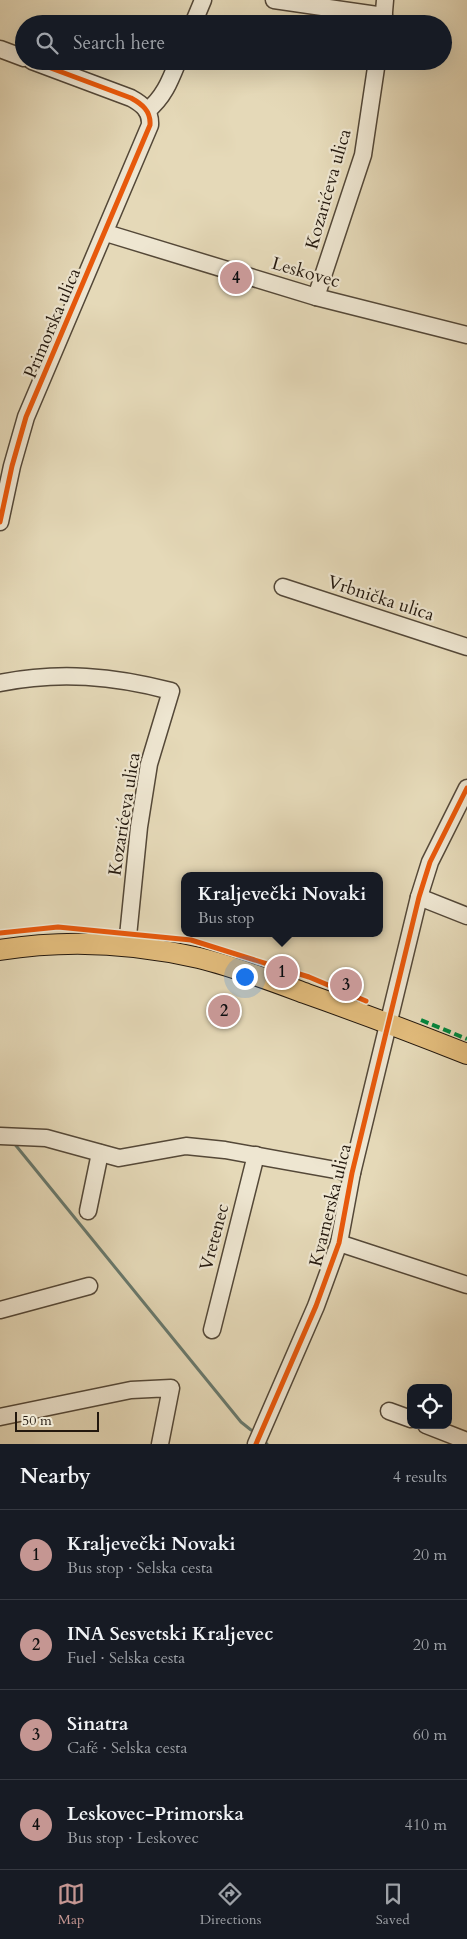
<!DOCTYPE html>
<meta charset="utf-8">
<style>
:root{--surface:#171b24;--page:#242831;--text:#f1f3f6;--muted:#9ea1a6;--line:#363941;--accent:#c59692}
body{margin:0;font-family:Cardo,serif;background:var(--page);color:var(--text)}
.controls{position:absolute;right:15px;bottom:15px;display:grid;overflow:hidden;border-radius:10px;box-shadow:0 5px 20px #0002}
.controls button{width:45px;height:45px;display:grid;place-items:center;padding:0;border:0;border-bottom:1px solid var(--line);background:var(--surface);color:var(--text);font:25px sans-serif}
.scale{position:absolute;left:15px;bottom:12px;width:84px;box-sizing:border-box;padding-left:5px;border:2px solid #23180e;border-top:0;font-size:14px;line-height:18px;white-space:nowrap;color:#23180e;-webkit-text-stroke:4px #eee6d1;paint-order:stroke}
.you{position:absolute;left:244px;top:976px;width:18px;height:18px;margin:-12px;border:4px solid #fff;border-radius:50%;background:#1a73e8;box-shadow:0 0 0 8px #1a73e833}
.badge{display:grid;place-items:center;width:32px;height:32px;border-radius:50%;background:var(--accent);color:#111;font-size:16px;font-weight:700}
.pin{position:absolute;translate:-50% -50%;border:2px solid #fff;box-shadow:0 1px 5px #0006}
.popup{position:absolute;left:181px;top:872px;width:202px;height:65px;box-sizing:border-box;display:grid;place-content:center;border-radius:10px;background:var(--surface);filter:drop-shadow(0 1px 4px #0005);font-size:16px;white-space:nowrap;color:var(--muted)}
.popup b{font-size:19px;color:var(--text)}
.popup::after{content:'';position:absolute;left:50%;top:100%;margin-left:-10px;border:10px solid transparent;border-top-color:var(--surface)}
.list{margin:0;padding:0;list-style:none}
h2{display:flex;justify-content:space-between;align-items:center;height:65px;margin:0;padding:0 20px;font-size:21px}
h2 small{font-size:16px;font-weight:400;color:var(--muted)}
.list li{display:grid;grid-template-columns:32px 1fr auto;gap:15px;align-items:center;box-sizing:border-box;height:90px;padding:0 20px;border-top:1px solid var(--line)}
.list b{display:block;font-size:19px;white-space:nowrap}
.list p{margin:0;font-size:16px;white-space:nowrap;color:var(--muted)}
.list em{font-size:16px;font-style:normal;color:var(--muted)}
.icon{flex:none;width:28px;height:28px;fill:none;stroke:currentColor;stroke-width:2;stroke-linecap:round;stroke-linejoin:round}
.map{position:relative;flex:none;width:467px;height:1444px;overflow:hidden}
.search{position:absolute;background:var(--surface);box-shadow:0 5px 20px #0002;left:15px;right:15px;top:15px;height:55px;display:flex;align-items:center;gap:12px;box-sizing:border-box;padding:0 18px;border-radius:28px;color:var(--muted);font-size:19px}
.sheet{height:425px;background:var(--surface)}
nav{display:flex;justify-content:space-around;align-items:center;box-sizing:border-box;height:70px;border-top:1px solid var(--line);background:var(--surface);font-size:14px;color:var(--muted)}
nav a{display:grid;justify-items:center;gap:2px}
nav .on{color:var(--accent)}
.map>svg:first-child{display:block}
</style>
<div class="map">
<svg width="467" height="1444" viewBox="0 0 467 1444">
<rect width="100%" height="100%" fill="#e5d9b8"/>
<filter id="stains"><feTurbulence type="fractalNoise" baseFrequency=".004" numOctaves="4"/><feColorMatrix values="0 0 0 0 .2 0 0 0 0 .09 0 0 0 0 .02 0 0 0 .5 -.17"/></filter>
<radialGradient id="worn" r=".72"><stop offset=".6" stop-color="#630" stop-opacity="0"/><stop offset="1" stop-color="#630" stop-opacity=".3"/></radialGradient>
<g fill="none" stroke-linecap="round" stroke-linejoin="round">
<g stroke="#68796d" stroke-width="3">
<polyline points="13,1142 241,1422 251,1430"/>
<polyline points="266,1443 267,1444"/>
</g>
<g stroke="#544838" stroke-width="19">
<g id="minor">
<polyline points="274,0 384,16"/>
<polyline points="193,24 203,0"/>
<polyline points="383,24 385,0"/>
<polyline points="0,49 24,58"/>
<path d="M147,111c17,-14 23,-30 31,-50"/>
<polyline points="106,233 316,297 467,335"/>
<polyline points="316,297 363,155 377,61"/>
<path d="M0,522l12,-56 14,-49 124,-292c1,-14 -8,-21 -19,-27l-99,-37"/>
<polyline points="283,587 467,647"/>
<path d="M0,683c59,-12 114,-7 171,8l-22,73 -10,63 -12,119"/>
<polyline points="419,897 467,916"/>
<polyline points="0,1136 46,1138 119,1158 186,1146 225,1150 352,1173"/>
<polyline points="88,1211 100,1153"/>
<polyline points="339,1243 467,1285"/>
<polyline points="0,1310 89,1286"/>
<polyline points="212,1330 256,1155"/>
<polyline points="389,1411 411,1419"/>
<polyline points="0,1417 131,1390 171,1388 160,1444"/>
<polyline points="426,1425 467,1441"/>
<polyline points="256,1444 316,1306 339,1243 352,1173 419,897 430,862 467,788"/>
</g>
</g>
<g stroke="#23180e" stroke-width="22">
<path id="major" d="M0,950c66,-11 134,-7 199,8 37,9 73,23 108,36 54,19 107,39 160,60"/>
</g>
<use href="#minor" stroke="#eee6d1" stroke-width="16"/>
<use href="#major" stroke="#e2bc7c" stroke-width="20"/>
<polyline stroke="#00873e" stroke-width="4" stroke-dasharray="8 4" stroke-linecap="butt" points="421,1020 467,1039"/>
<g stroke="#eee6d1" stroke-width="8">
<g id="cycleway">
<path d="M0,522l12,-56 14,-49 124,-292c1,-14 -8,-21 -19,-27l-99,-37"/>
<polyline points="0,933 58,927 191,940 309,977 366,1001"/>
<polyline points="256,1444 316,1306 339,1243 352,1173 419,897 430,862 467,788"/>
</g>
</g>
<use href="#cycleway" stroke="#e8590c" stroke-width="5"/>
</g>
<g text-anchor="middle" stroke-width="4.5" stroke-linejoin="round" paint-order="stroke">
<g font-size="18" fill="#23180e" stroke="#eee6d1">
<text transform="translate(328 189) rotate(-74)" y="6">Kozarićeva ulica</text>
<text transform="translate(306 272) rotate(16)" y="6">Leskovec</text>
<text transform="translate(52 323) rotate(-67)" y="6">Primorska ulica</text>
<text transform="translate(381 598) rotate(18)" y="6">Vrbnička ulica</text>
<text transform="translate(124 814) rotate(-81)" y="6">Kozarićeva ulica</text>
<text transform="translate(330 1205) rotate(-76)" y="6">Kvarnerska ulica</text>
<text transform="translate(214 1237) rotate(-75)" y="6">Vretenec</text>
</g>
</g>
<rect width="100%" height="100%" filter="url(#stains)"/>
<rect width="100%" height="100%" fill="url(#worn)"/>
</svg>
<div class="controls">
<button><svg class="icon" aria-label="locate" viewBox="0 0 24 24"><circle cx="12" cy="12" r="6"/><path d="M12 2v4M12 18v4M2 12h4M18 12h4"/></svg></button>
</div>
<div class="scale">50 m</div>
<div class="you"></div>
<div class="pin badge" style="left:282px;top:972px">1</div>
<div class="popup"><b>Kraljevečki Novaki</b>Bus stop</div>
<div class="pin badge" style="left:224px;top:1011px">2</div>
<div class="pin badge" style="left:346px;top:985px">3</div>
<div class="pin badge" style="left:236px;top:278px">4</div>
<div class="search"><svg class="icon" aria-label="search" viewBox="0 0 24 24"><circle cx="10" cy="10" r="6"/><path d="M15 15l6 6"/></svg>Search here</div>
</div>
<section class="sheet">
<h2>Nearby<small>4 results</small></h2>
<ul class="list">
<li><span class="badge">1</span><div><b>Kraljevečki Novaki</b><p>Bus stop · Selska cesta</p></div><em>20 m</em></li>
<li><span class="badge">2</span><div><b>INA Sesvetski Kraljevec</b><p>Fuel · Selska cesta</p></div><em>20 m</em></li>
<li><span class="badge">3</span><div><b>Sinatra</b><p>Café · Selska cesta</p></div><em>60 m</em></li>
<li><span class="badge">4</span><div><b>Leskovec-Primorska</b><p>Bus stop · Leskovec</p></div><em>410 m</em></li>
</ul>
</section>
<nav>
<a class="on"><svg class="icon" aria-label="map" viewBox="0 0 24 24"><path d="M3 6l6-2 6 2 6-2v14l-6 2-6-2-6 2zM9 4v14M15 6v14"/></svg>Map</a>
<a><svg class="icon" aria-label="directions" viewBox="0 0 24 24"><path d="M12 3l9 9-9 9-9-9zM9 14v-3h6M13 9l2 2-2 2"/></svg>Directions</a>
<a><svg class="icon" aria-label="saved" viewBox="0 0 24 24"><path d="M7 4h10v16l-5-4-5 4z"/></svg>Saved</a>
</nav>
